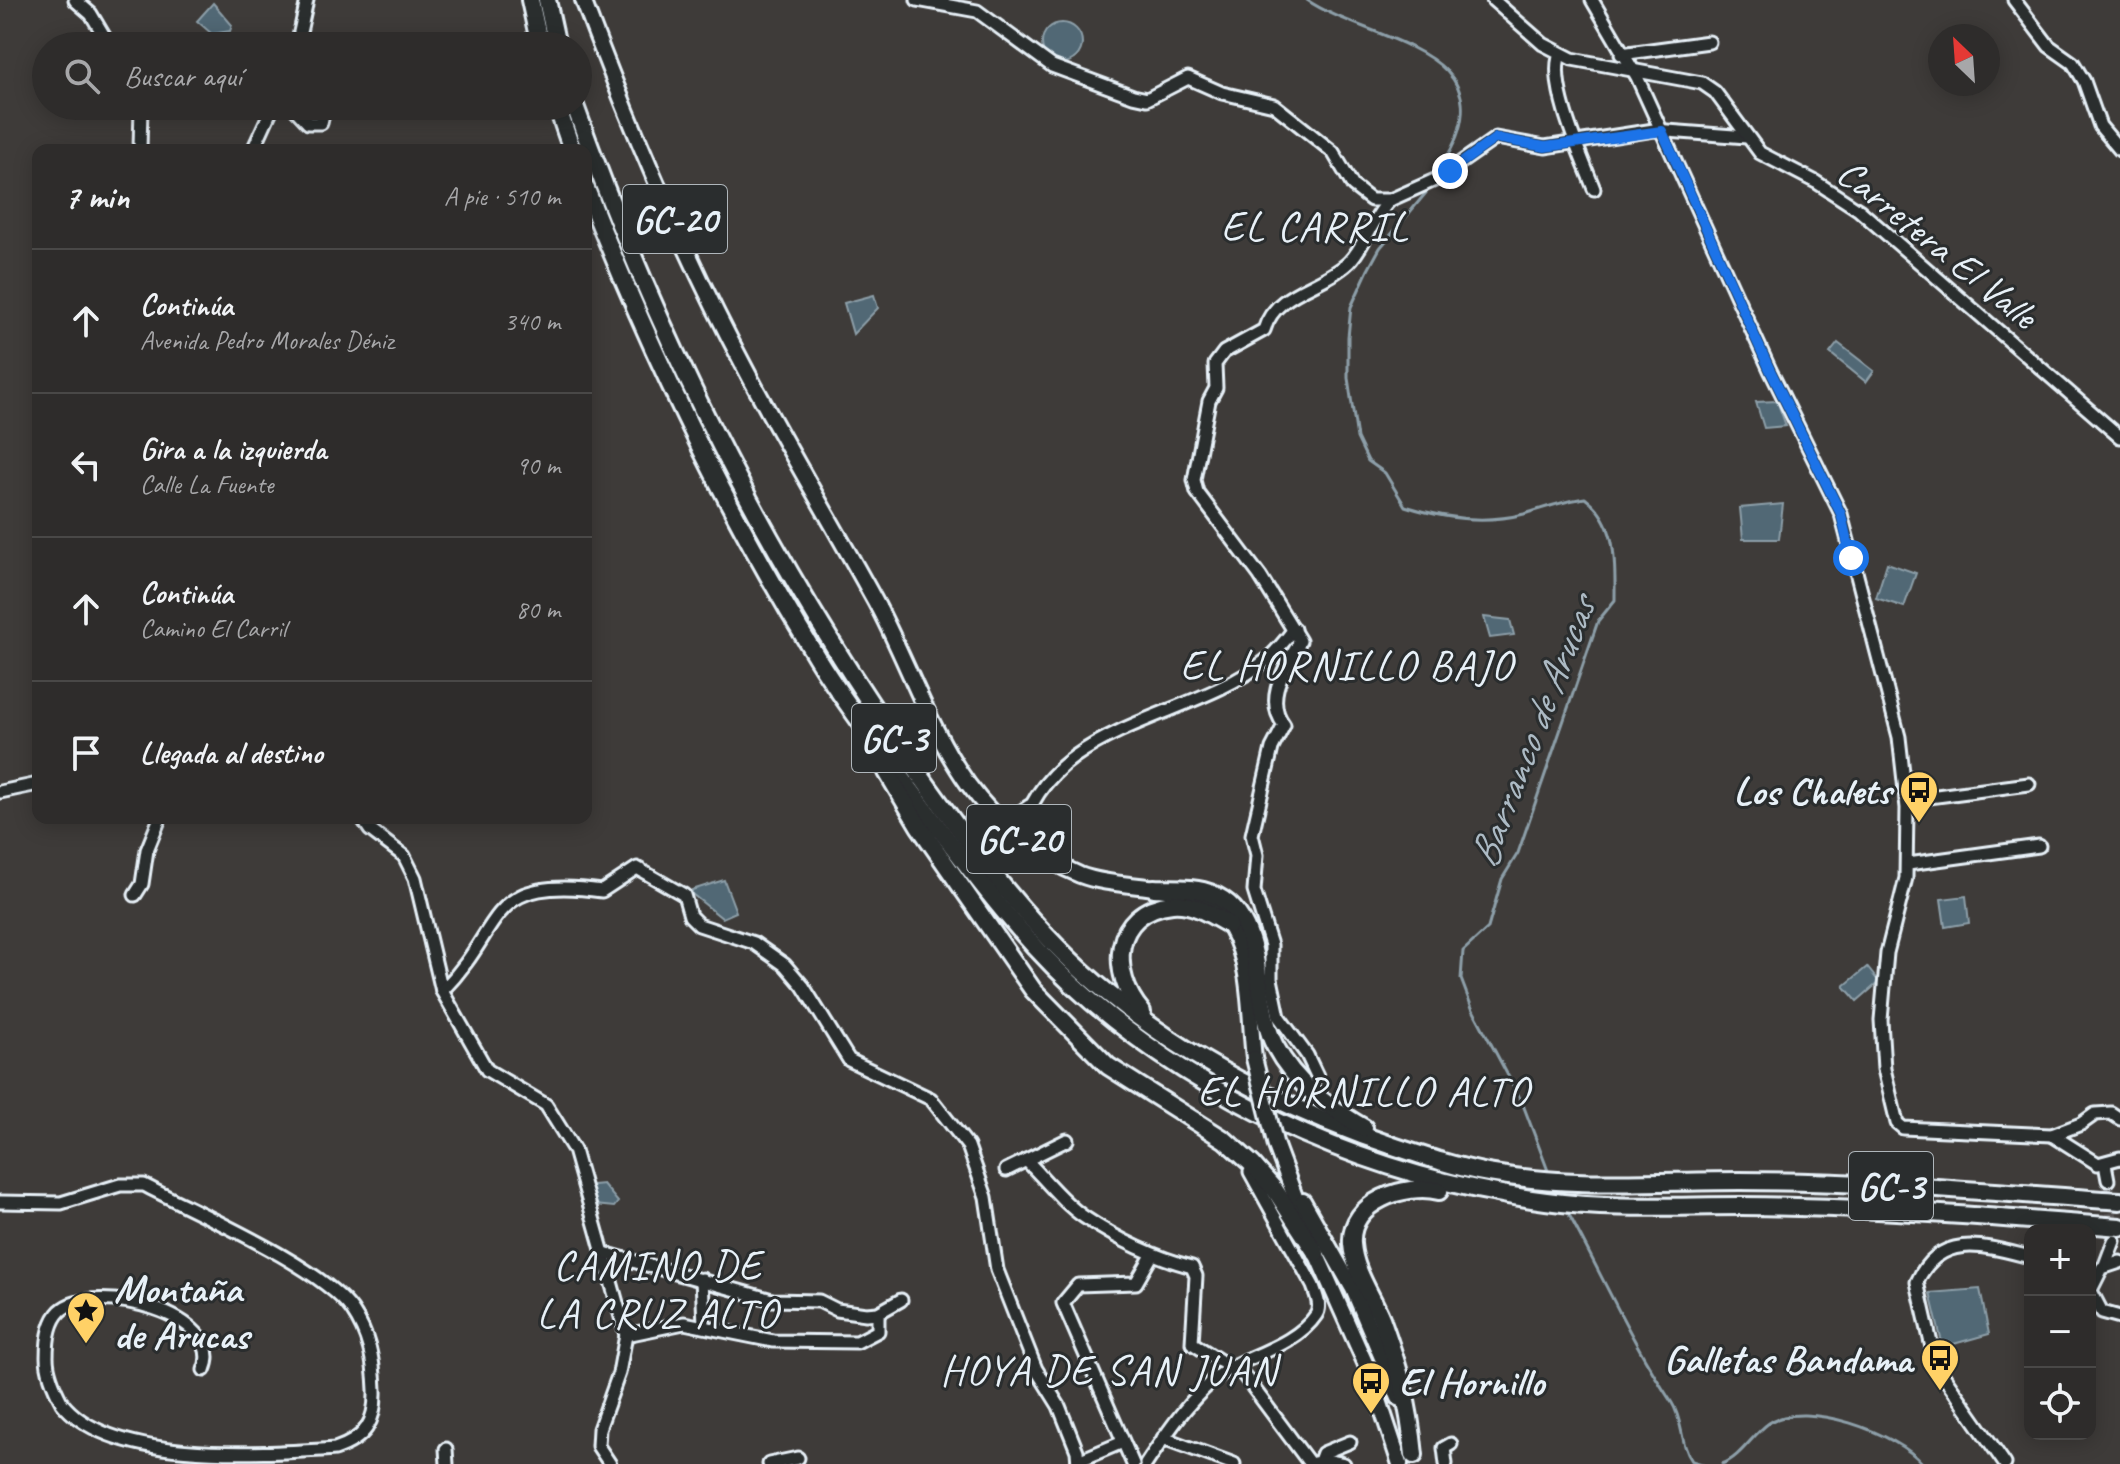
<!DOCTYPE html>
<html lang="es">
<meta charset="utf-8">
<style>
:root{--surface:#2e2c2b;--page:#3a3837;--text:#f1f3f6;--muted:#a7a7a9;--line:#494847}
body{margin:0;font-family:Caveat,sans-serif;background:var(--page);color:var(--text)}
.controls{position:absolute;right:24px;bottom:24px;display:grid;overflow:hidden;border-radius:16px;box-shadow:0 4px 20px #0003}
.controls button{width:72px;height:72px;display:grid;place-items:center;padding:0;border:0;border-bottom:2px solid var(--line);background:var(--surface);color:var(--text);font:40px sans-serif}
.compass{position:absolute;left:1928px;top:24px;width:72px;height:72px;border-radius:50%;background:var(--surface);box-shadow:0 4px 20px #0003;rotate:335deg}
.stop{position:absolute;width:24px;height:24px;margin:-18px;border:6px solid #1a73e8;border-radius:50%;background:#fff}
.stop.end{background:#1a73e8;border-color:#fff;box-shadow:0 2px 8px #0008}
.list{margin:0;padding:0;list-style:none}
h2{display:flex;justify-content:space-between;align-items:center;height:104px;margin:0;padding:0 32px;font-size:34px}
h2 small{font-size:26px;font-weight:400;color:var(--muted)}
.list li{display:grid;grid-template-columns:52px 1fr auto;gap:24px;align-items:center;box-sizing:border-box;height:144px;padding:0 32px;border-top:2px solid var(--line)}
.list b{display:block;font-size:30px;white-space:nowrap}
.list p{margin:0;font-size:26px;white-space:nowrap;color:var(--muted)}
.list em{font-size:26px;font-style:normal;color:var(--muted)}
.icon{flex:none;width:44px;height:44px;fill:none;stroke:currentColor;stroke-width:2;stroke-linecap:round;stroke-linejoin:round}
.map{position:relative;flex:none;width:2120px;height:1464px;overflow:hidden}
.search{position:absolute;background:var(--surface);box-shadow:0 4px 20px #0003;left:32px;top:32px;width:560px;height:88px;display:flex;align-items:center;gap:20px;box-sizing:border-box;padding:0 28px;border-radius:44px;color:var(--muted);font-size:30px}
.panel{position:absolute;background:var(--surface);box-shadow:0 4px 20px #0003;left:32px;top:144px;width:560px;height:680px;border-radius:16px}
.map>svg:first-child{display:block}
</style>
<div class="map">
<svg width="2120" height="1464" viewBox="0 0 2120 1464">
<rect width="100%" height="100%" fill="#3e3b39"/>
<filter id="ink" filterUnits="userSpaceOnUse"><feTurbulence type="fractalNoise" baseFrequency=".0125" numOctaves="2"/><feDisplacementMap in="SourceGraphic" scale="16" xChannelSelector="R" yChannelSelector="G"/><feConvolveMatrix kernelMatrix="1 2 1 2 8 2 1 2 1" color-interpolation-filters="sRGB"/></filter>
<g filter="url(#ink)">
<g fill="#516875" stroke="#8d9fa9" stroke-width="2">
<polygon points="213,3 232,25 230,31 212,34 197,21"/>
<circle cx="1062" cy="43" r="20"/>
<polygon points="874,295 878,308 853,334 844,303"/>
<polygon points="1838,343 1874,371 1866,382 1830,353"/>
<polygon points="1777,401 1786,426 1764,428 1756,402"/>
<polygon points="1783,504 1779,539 1743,539 1740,508"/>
<polygon points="1887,563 1916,573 1904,607 1876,598"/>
<polygon points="1484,617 1510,620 1514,635 1490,638"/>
<polygon points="724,880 736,912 722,918 692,894 692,890"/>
<polygon points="1966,896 1969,923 1945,927 1941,899"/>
<polygon points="1867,967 1879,982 1857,1001 1844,986"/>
<polygon points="603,1184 618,1202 614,1207 595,1205 591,1190 593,1185"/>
<polygon points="1980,1289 1989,1334 1943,1347 1930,1293"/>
</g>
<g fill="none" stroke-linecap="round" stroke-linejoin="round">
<g stroke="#8d9fa9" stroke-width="3">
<path d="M1307,0c59,41 201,48 141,155"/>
<path d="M1430,188l-50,60 -12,22 -17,37 -3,30v41l9,60 11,23 17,12 20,33c37,12 80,18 119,8 20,-6 39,-13 61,-16 33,25 30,64 30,102l-17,21 -80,232 -16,26 -14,49 -25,23 -2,28 11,29 50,94 28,74"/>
<path d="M1567,1211c35,64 65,132 105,192 11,17 8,41 20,58l10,3"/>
<path d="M1722,1464c19,-7 30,-29 47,-41 36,-24 128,10 154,41"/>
</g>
<polyline stroke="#585656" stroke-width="11" stroke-dasharray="11 5.5" stroke-linecap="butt" points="2108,1180 2113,1231"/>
<g stroke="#e8f1f8" stroke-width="17">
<g id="minor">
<polyline points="75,0 91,14 110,46"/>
<polyline points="917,0 977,11 1052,66 1133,96 1147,99 1188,78 1222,93 1274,105 1333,152 1353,186 1371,200 1390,200 1437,179 1496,138 1545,147 1654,130 1747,137"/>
<polyline points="1493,0 1543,44 1572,59 1702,83 1715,92 1760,153 1816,182 1859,210 2120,437"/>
<polyline points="1592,0 1637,77 1770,370 1841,514 1899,737 1907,808 1906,878 1887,953 1881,1020 1884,1069 1897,1123 1903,1128 2052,1135 2081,1124 2095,1114 2111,1113 2120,1119"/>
<polyline points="2014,0 2049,46 2073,63 2084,81 2100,126 2120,150"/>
<polyline points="297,46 307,0"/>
<path d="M1560,54c-12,31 22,104 34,135"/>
<polyline points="1621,54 1709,42"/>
<polyline points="292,106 308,123 321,123 325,106"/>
<polyline points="140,150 141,106"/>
<polyline points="253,150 273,106"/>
<polyline points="0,792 38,784"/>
<polyline points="1906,800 2029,784"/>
<polyline points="362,818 370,830 404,856 415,878 442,991 487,1070 546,1105 574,1150 626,1335 619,1373 599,1429 598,1446 610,1464"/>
<polyline points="997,819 1016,815 1029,806"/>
<path d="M1020,839c22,-115 171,-118 245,-178 11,-9 20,-20 29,-32"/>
<polyline points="1908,864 2039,846"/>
<polyline points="135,895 142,884 147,850 160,818"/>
<path d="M442,991c64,-64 42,-117 160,-100l35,-23 47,27 6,21 9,9 55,18 31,22 18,21 46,74 82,39 37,47 18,51 11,73 39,99 23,37 18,45 1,13"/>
<path d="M1317,1076l-10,-21 -28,-38 -8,-38v-34l-17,-54 3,-36 -5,-20 20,-87 12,-23c-21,-27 2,-58 16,-84l-40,-65 -63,-84 -3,-12 15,-79 7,-13 -1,-24 9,-12 40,-22c12,-40 58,-42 85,-68 16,-16 23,-44 41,-62"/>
<polyline points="2052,1135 2098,1164 2120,1158"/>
<path d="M1026,1160c18,18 37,43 58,57 33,22 70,40 108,50l4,9 -4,67 39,25"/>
<polyline points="2105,1164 2108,1180"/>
<polyline points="1006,1170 1067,1140"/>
<path d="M0,1202l61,1 59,-18h24c51,27 177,81 208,125 17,25 22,51 23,80 1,32 -10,49 -40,59 -79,5 -225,15 -273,-46 -7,-13 -15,-31 -15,-46 0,-14 2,-35 13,-46 33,-31 168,4 144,59"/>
<polyline points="604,1253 772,1300 819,1301 837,1310 866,1314 878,1313 901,1300"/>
<polyline points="2105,1265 2114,1241"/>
<polyline points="702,1279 704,1324"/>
<polyline points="2090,1289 2102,1312 2120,1317"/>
<polyline points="2091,1290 2102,1268 2120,1262"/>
<polyline points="626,1335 684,1323 773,1341 857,1342 878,1331 878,1313"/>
<polyline points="1237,1366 1310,1464"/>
<polyline points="1163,1438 1234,1464"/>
<polyline points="446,1449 447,1464"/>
<polyline points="1078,1461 1123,1442"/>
<polyline points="1320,1461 1323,1453 1350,1442"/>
<polyline points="1314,1463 1330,1461 1344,1464"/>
<polyline points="769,1464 798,1458"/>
<polyline points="1133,1464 1063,1303 1078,1285 1136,1283 1151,1257"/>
<path d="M1146,1464c22,-33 51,-77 86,-97 27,-14 66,-25 84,-52 6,-9 0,-20 -3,-29l-63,-114"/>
<polyline points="1446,1464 1444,1448 1451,1444"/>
<path d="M2005,1464l-69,-99 -19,-83c23,-51 69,-36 113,-25"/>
</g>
</g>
<g stroke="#e8f1f8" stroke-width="20">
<g id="major">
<path d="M583,0c47,125 100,252 163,370 41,78 87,154 129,231 32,59 54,128 93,183 28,38 68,73 112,91 47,18 123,2 151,54 21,37 18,88 23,129"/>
<polyline points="1276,1146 1316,1253 1371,1376 1400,1464"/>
<polyline points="1303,1201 1353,1289 1399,1398"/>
</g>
</g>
<g stroke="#e8f1f8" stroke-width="22">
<g id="highway">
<polyline points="530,0 540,46"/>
<polyline points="547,0 557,46"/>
<polyline points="557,106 572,150"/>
<path d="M575,106c84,236 197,460 342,665 56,79 116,162 192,223 86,70 182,118 287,153 30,10 60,20 92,26 84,15 167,8 252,8 127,0 254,11 380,20"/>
<path d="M586,189c64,162 139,320 231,469 30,49 67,95 101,142 53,71 106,144 174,202 127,108 288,177 454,199 65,9 130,5 195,5 126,1 253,11 379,21"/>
<polyline points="887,772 919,826 1033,990 1108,1066 1225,1140 1253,1165 1275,1190 1316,1253"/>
<path d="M1154,888c16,1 34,-1 49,3 67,17 47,108 72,155 20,38 52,60 89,82"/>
<path d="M1142,1012c-33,-38 -31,-101 30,-108 21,-2 40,11 57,21"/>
<path d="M1414,1455c-5,-53 -15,-87 -33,-137 -10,-24 -27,-47 -29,-74 -3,-43 54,-61 87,-53"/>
</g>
</g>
<use href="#minor" stroke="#2a2d2e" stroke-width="11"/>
<use href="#major" stroke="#2a2d2e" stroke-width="14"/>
<use href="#highway" stroke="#2a2d2e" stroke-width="16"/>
<g stroke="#e8f1f8" stroke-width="20" stroke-linecap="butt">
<polyline id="major-bridge" points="1254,1058 1276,1146"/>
</g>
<use href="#major-bridge" stroke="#2a2d2e" stroke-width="14"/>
</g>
</g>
<g fill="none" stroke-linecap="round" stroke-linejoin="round" filter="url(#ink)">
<polyline stroke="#1a73e8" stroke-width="10" points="1450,171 1496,138 1545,147 1662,131 1770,370 1841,514 1851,558"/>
</g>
<defs>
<g id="bus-pin" transform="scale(2)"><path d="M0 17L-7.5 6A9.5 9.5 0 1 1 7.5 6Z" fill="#ffd166" stroke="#2a2d2e"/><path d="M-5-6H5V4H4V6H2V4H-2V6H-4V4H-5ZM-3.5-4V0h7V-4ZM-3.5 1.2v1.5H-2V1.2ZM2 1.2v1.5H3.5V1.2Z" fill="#111"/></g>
<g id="sight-pin" transform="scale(2)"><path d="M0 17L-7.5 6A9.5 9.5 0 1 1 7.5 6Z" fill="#ffd166" stroke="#2a2d2e"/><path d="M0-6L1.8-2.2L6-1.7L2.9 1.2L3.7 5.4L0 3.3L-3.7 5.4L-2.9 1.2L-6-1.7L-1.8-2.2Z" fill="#111"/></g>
</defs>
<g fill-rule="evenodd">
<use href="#bus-pin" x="1919" y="790"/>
<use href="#sight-pin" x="86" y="1311"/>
<use href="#bus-pin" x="1940" y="1358"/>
<use href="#bus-pin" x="1371" y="1381"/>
</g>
<g text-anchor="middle" stroke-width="6" stroke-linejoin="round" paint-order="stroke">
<g fill="#2a2d2e" stroke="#afb6bb" stroke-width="2">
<rect x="623" y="185" width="104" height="68" rx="6"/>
<rect x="852" y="704" width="84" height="68" rx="6"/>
<rect x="967" y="805" width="104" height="68" rx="6"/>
<rect x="1849" y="1152" width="84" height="68" rx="6"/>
</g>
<g font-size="38" font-weight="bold" fill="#e8f1f8">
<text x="675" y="232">GC-20</text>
<text x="894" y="751">GC-3</text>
<text x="1019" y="852">GC-20</text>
<text x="1891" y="1199">GC-3</text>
</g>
<g font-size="40" fill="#e8f1f8" stroke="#2a2d2e">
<text transform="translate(1938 243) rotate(39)" y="14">Carretera El Valle</text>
</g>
<g font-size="40" font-weight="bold" fill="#e8f1f8" stroke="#2a2d2e" text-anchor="end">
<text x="1891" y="804">Los Chalets</text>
<text x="114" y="1302" text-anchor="start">Montaña<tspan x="114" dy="46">de Arucas</tspan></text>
<text x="1912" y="1372">Galletas Bandama</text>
<text x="1399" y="1395" text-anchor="start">El Hornillo</text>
</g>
<g font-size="42" letter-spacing="2" fill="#e8f1f8" stroke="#2a2d2e">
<text x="1315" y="240">EL CARRIL</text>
<text x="1347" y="679">EL HORNILLO BAJO</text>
<text x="1364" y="1105">EL HORNILLO ALTO</text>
<text x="658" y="1279">CAMINO DE<tspan x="658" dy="48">LA CRUZ ALTO</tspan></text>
<text x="1109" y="1384">HOYA DE SAN JUAN</text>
</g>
<g font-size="42" font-style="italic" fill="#acbac4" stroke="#2a2d2e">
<text transform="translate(1531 732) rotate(-69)" y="15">Barranco de Arucas</text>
</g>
</g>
</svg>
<div class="controls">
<button>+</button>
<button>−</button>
<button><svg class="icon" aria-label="locate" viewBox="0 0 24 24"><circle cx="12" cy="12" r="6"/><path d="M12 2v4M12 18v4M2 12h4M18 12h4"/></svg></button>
</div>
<svg class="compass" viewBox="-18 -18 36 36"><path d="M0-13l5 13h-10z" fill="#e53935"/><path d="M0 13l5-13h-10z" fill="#a7a7a9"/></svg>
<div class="stop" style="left:1851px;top:558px"></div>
<div class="stop end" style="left:1450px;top:171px"></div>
<div class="search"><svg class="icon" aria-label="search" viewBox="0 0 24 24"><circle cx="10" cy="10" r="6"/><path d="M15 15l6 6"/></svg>Buscar aquí</div>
<section class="panel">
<h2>7 min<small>A pie · 510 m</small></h2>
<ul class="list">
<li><svg class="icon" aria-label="ahead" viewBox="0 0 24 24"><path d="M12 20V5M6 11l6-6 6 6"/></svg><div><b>Continúa</b><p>Avenida Pedro Morales Déniz</p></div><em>340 m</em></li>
<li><svg class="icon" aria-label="left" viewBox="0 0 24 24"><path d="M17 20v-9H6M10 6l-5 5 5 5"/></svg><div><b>Gira a la izquierda</b><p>Calle La Fuente</p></div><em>90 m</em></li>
<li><svg class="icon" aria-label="ahead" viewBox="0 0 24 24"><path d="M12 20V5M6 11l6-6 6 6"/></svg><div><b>Continúa</b><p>Camino El Carril</p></div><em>80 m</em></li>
<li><svg class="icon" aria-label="arrive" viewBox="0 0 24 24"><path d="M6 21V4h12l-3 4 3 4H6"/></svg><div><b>Llegada al destino</b></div></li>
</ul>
</section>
</div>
